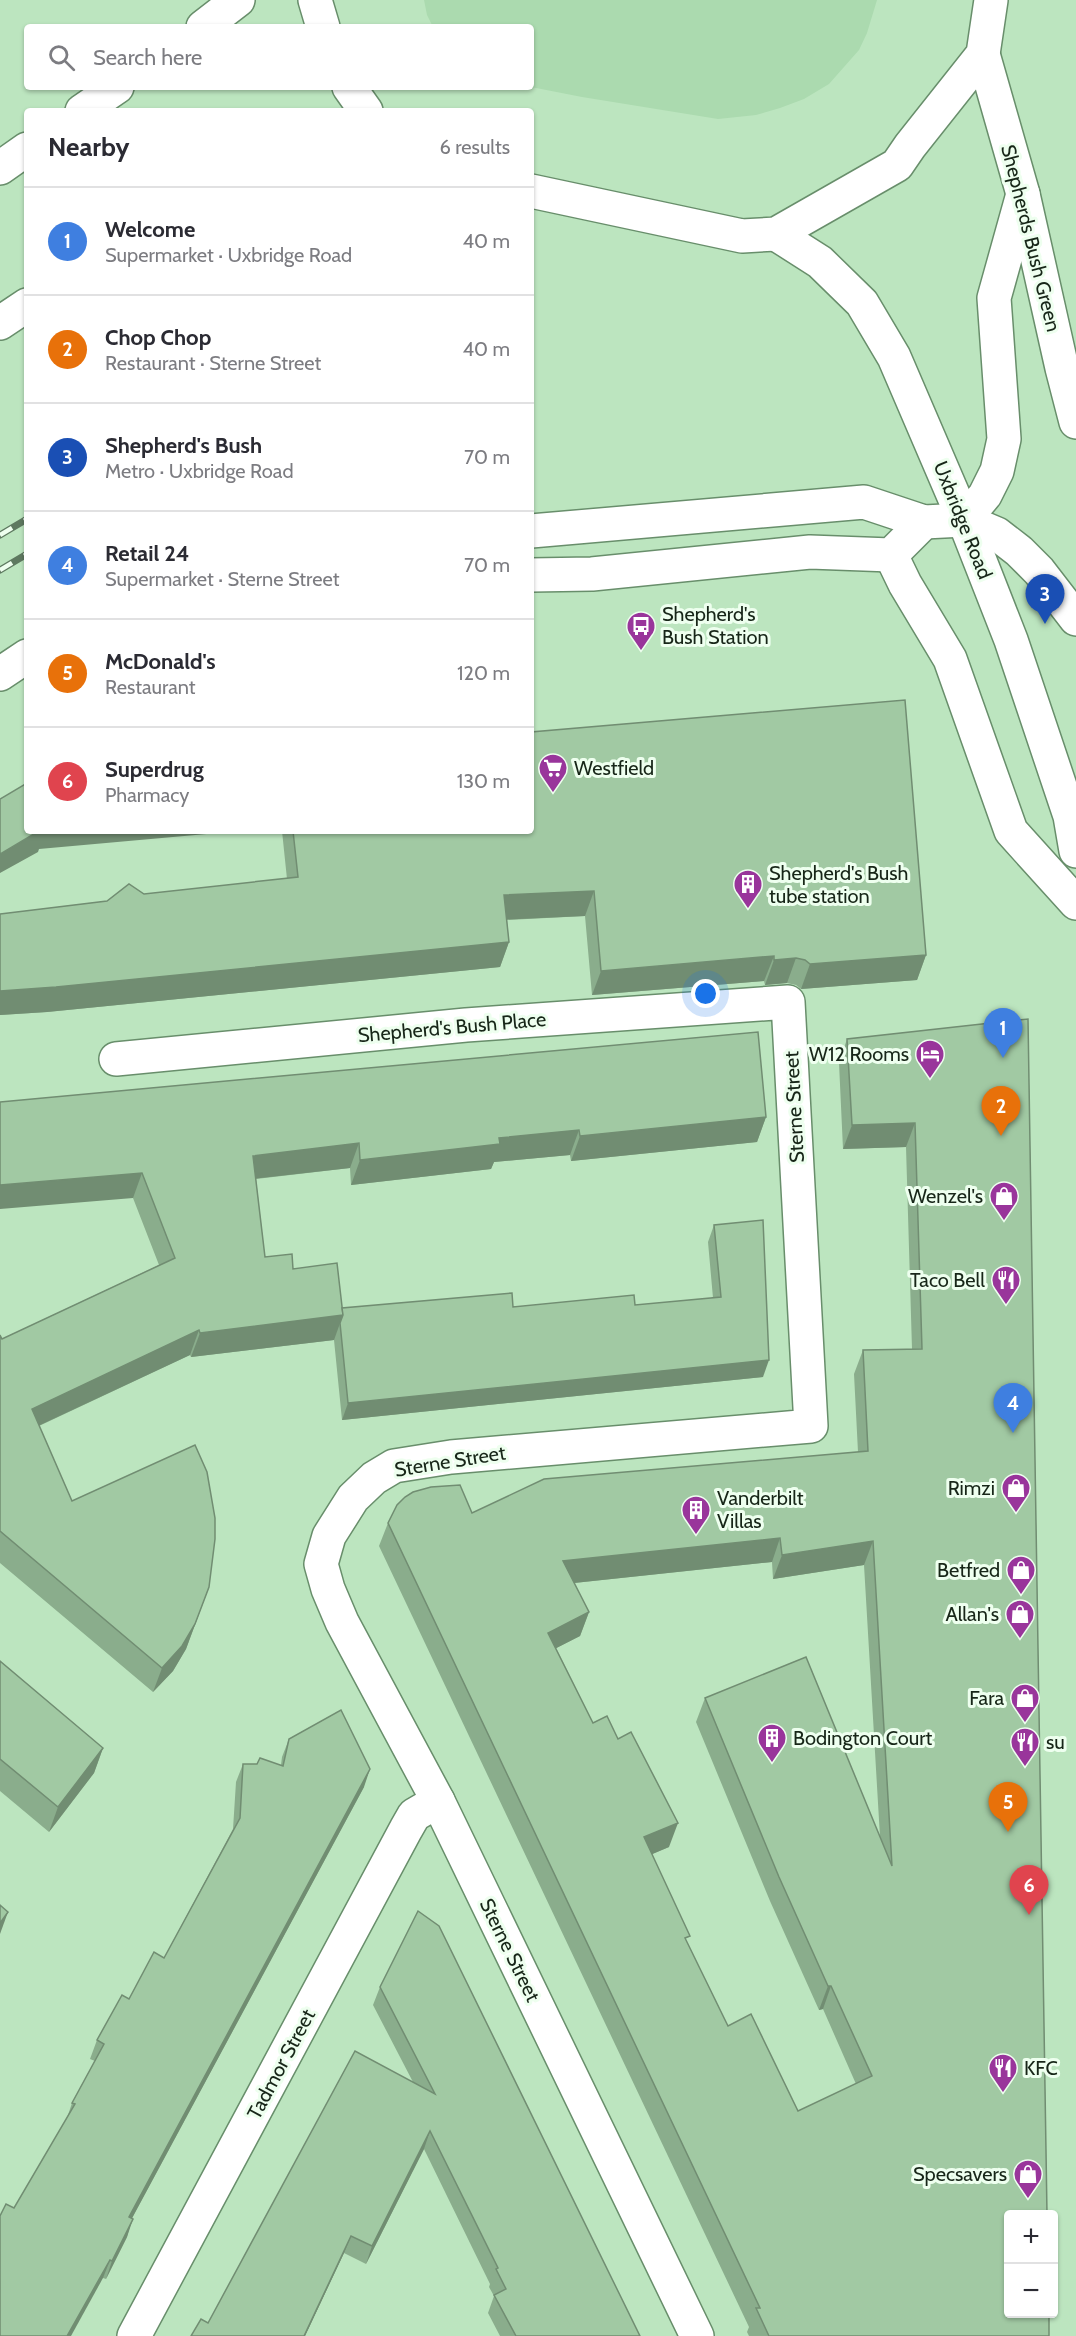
<!DOCTYPE html>
<meta charset="utf-8">
<style>
:root{--surface:#fff;--page:#f7f7f7;--text:#2b2b33;--muted:#7c7c81;--line:#e1e1e2;--accent:#99359b}
body{margin:0;font-family:Cabin,sans-serif;background:var(--page);color:var(--text)}
.controls{position:absolute;right:18px;bottom:18px;display:grid;overflow:hidden;border-radius:6px;box-shadow:0 2px 4px #0004}
.controls button{width:54px;height:54px;display:grid;place-items:center;padding:0;border:0;border-bottom:2px solid var(--line);background:var(--surface);color:var(--text);font:30px sans-serif}
.you{position:absolute;left:706px;top:994px;width:21px;height:21px;margin:-15px;border:4px solid #fff;border-radius:50%;background:#1a73e8;box-shadow:0 0 0 9px #1a73e833}
.badge{display:grid;place-items:center;width:39px;height:39px;border-radius:50%;background:var(--accent);color:#fff;font-size:20px;font-weight:700}
.pin{position:absolute;translate:-50% -50px;filter:drop-shadow(0 2px 3px #0008)}
.pin::after{content:'';position:absolute;top:32px;width:21px;height:18px;background:inherit;clip-path:polygon(0 0,100% 0,50% 100%)}
.list{margin:0;padding:0;list-style:none}
h2{display:flex;justify-content:space-between;align-items:center;height:78px;margin:0;padding:0 24px;font-size:26px}
h2 small{font-size:20px;font-weight:400;color:var(--muted)}
.list li{display:grid;grid-template-columns:39px 1fr auto;gap:18px;align-items:center;box-sizing:border-box;height:108px;padding:0 24px;border-top:2px solid var(--line)}
.list b{display:block;font-size:22px;white-space:nowrap}
.list p{margin:0;font-size:20px;white-space:nowrap;color:var(--muted)}
.list em{font-size:20px;font-style:normal;color:var(--muted)}
.icon{flex:none;width:33px;height:33px;fill:none;stroke:currentColor;stroke-width:2;stroke-linecap:round;stroke-linejoin:round}
.map{position:relative;flex:none;width:1076px;height:2336px;overflow:hidden}
.search{position:absolute;background:var(--surface);box-shadow:0 2px 4px #0004;left:24px;top:24px;width:510px;height:66px;display:flex;align-items:center;gap:15px;box-sizing:border-box;padding:0 21px;border-radius:6px;color:var(--muted);font-size:22px}
.panel{position:absolute;background:var(--surface);box-shadow:0 2px 4px #0004;left:24px;top:108px;width:510px;height:726px;border-radius:6px}
.map>svg:first-child{display:block}
</style>
<div class="map">
<svg width="1076" height="2336" viewBox="0 0 1076 2336">
<rect width="100%" height="100%" fill="#bce5bf"/>
<polygon fill="#abdaaf" points="424,0 877,0 867,33 859,50 829,84 804,99 780,108 756,115 718,119 582,97 531,87 531,27 433,27 427,15"/>
<g fill="none" stroke-linecap="round" stroke-linejoin="round">
<g stroke="#688e6b" stroke-width="36">
<g id="street">
<polyline points="964,520 985,495 997,471 1004,439 994,298 1023,194"/>
<polyline points="531,531 864,502 924,522 964,520 997,534 1019,551 1039,571 1076,619"/>
<polyline points="891,555 905,584 950,659 1011,831 1076,903"/>
<polyline points="531,575 592,574 810,552 891,555 924,522"/>
<polyline points="0,674 27,656"/>
<polyline points="116,1059 466,1025 788,1002 811,1426 451,1457 394,1466 374,1478 353,1498 329,1536 321,1564 328,1589 342,1622 438,1801 697,2336"/>
<polyline points="134,2336 406,1829 414,1815 438,1801"/>
</g>
</g>
<g stroke="#688e6b" stroke-width="36">
<g id="primary">
<polyline points="983,54 1023,194 1062,368 1076,422"/>
<polyline points="776,234 820,262 862,303 894,357 964,520 1011,640 1070,816 1076,851"/>
</g>
</g>
<g stroke="#688e6b" stroke-width="36">
<g id="highway">
<polyline points="315,0 323,27"/>
<polyline points="203,27 238,0"/>
<polyline points="349,87 366,111"/>
<polyline points="82,111 117,87"/>
<polyline points="0,168 27,149"/>
<polyline points="531,191 742,236 776,234 897,165 910,146 983,54 991,0"/>
<polyline points="0,323 27,305"/>
</g>
</g>
<use href="#street" stroke="#fff" stroke-width="33"/>
<use href="#primary" stroke="#fff" stroke-width="33"/>
<use href="#highway" stroke="#fff" stroke-width="33"/>
<g stroke="#5e7960" stroke-width="7">
<g id="rail">
<polyline points="0,535 27,519"/>
<polyline points="0,570 27,554"/>
</g>
</g>
<use href="#rail" stroke="#eeffef" stroke-width="4.5" stroke-dasharray="14" stroke-linecap="butt"/>
</g>
<g fill="#8aad8c" fill-rule="evenodd">
<polygon points="282,831 531,831 926,955 917,980 801,989 796,985 787,983 765,985 764,981 592,995 585,916 507,920 509,942 500,967 47,1012 0,1015 0,914 107,901 144,894 287,879"/>
<path d="M1028,1019l21,1317h-300l-2,-4 2,-5 -370,-781 9,-23 84,-10 386,-61 -4,-78 9,-24 49,-1 -6,-202 -63,2 -4,-86 8,-24zM772,1562l1,17 91,-14 16,272 -175,-139 -9,24 74,179 49,109 4,-1 33,75 -58,27 -70,-85 -41,-83 -35,-89 17,-7 -76,-124 -37,-75 24,-12 9,-24 -15,-29z"/>
<polygon points="0,1102 766,1117 757,1142 571,1161 570,1155 494,1162 491,1169 351,1185 350,1168 256,1179 265,1257 293,1269 342,1308 635,1305 713,1298 708,1242 714,1225 763,1377 342,1420 334,1340 191,1357 190,1355 39,1426 72,1501 209,1587 186,1649 173,1671 153,1692 0,1563 0,1335 2,1339 159,1265 133,1198"/>
<polygon points="0,1661 103,1748 94,1773 49,1832 0,1791"/>
<polygon points="289,1739 364,1787 132,2218 127,2237 106,2279 103,2278 14,2208 66,2121 72,2103 95,2061 90,2059 97,2040 129,1999 164,1958 233,1829 236,1782 243,1764 281,1765 282,1757"/>
<polygon points="380,1987 640,2336 500,2336 488,2313 494,2296 489,2287 490,2284 424,2149 366,2264 344,2253 305,2336 191,2336 208,2323 413,2082 373,2005"/>
</g>
<g fill="#718d72">
<polygon points="39,831 240,831 39,849 38,852 0,873 0,854"/>
<polygon points="594,891 585,916 495,920 504,895"/>
<polygon points="509,942 500,967 47,1012 0,1015 0,991"/>
<polygon points="926,955 917,980 801,989 810,964"/>
<polygon points="774,956 764,981 592,995 601,971"/>
<polygon points="796,958 787,983 765,985 774,960"/>
<polygon points="766,1117 757,1142 571,1161 580,1136"/>
<polygon points="915,1123 906,1147 843,1149 852,1125"/>
<polygon points="579,1130 570,1155 494,1162 491,1169 351,1185 360,1160 499,1138"/>
<polygon points="359,1143 350,1168 244,1180 253,1156"/>
<polygon points="142,1173 133,1198 0,1209 0,1185"/>
<polygon points="343,1315 334,1340 191,1357 200,1333"/>
<polygon points="199,1330 190,1355 23,1433 32,1409"/>
<polygon points="769,1360 763,1377 342,1420 348,1403"/>
<polygon points="780,1538 772,1562 555,1585 563,1561"/>
<polygon points="873,1541 864,1565 773,1579 782,1555"/>
<polygon points="209,1587 186,1649 173,1671 153,1692 162,1668"/>
<polygon points="589,1612 580,1636 539,1657 548,1633"/>
<polygon points="103,1748 94,1773 49,1832 58,1807"/>
<polygon points="370,1769 364,1787 123,2235 129,2217"/>
<polygon points="678,1823 669,1847 636,1861 644,1837"/>
<polygon points="8,1912 0,1934 0,1923"/>
<polygon points="828,1986 831,1986 823,2009 819,2010"/>
<polygon points="430,2131 424,2149 366,2264 372,2246"/>
<polygon points="133,2219 127,2237 106,2279 112,2261"/>
<polygon points="351,2236 344,2253 305,2336 304,2336"/>
<polygon points="110,2260 103,2278 71,2336 67,2336"/>
</g>
<g fill="#a1c9a3" stroke="#718d72" stroke-width="1.5" fill-rule="evenodd">
<polygon points="905,700 926,955 810,964 805,960 796,958 774,960 774,956 601,971 594,891 504,895 509,942 56,987 0,991 0,914 107,901 129,884 144,894 298,877 293,831 531,831 531,732"/>
<polygon points="27,783 27,831 39,831 0,854 0,799"/>
<path d="M1028,1019l19,1195h-39v99h41v23h-280l-13,-28h4l-372,-785 9,-18 8,-8 8,-5 18,-5 29,-2 12,28 72,-34 324,-28 -5,-101 59,-1 -7,-226 -63,2 -5,-86zM780,1538l2,17 91,-14 19,325 -86,-209 -101,41 74,179 49,109h3l41,90 -74,35 -47,-97 -23,12 -43,-88 5,-2 -46,-99 34,-14 -47,-91 -13,7 -11,-23 -14,7 -45,-90 41,-21 -26,-51z"/>
<polygon points="758,1032 766,1117 580,1136 579,1130 499,1138 500,1144 360,1160 359,1143 253,1156 265,1257 292,1254 293,1269 337,1263 343,1315 200,1333 199,1330 32,1409 72,1501 195,1445 207,1472 215,1518 215,1539 209,1587 195,1624 182,1646 162,1668 0,1531 0,1335 2,1339 175,1258 142,1173 0,1185 0,1102"/>
<polygon points="763,1220 769,1360 348,1403 340,1323 343,1315 342,1308 512,1293 513,1307 634,1295 635,1305 721,1297 714,1225"/>
<polygon points="0,1661 103,1748 58,1807 0,1759"/>
<polygon points="341,1710 370,1769 129,2217 133,2219 112,2261 110,2260 67,2336 0,2336 0,2216 6,2204 14,2208 75,2104 72,2103 104,2044 97,2040 122,1995 129,1999 154,1952 164,1958 240,1818 243,1764 257,1764 260,1758 283,1766 289,1739"/>
<polygon points="0,1905 8,1912 0,1923"/>
<polygon points="418,1911 439,1926 640,2336 516,2336 494,2295 506,2289 496,2269 498,2268 430,2131 372,2246 351,2236 304,2336 191,2336 201,2319 208,2323 355,2051 435,2094 380,1987"/>
</g>
<defs>
<g id="bus-pin" transform="scale(1.5)"><path d="M0 17L-7.5 6A9.5 9.5 0 1 1 7.5 6Z" fill="#99359b" stroke="#eeffef"/><path d="M-5-6H5V4H4V6H2V4H-2V6H-4V4H-5ZM-3.5-4V0h7V-4ZM-3.5 1.2v1.5H-2V1.2ZM2 1.2v1.5H3.5V1.2Z" fill="#fff"/></g>
<g id="supermarket-pin" transform="scale(1.5)"><path d="M0 17L-7.5 6A9.5 9.5 0 1 1 7.5 6Z" fill="#99359b" stroke="#eeffef"/><path d="M-6-5.5h2.5l.6 2H6L4.5 2H-2.5L-4.4-4H-6ZM-1.5 3.2a1.3 1.3 0 1 0 .1 0ZM3 3.2a1.3 1.3 0 1 0 .1 0Z" fill="#fff"/></g>
<g id="building-pin" transform="scale(1.5)"><path d="M0 17L-7.5 6A9.5 9.5 0 1 1 7.5 6Z" fill="#99359b" stroke="#eeffef"/><path d="M-4-6H4V6H1V3H-1V6H-4ZM-2.5-4.3h1.7v1.8h-1.7ZM.8-4.3h1.7v1.8H.8ZM-2.5-1h1.7V.8h-1.7ZM.8-1h1.7V.8H.8Z" fill="#fff"/></g>
<g id="hotel-pin" transform="scale(1.5)"><path d="M0 17L-7.5 6A9.5 9.5 0 1 1 7.5 6Z" fill="#99359b" stroke="#eeffef"/><path d="M-6-4.5h1.5V1H6V5H4.5V3h-9V5H-6ZM-4 0a1.8 1.8 0 1 1 3.6 0ZM.5 0V-2.5h3Q6-2.5 6 0Z" fill="#fff"/></g>
<g id="shop-pin" transform="scale(1.5)"><path d="M0 17L-7.5 6A9.5 9.5 0 1 1 7.5 6Z" fill="#99359b" stroke="#eeffef"/><path d="M-5-2.5h2.3a2.7 3.5 0 0 1 5.4 0H5L5.5 6h-11ZM-1.5-2.5h3a1.5 2.3 0 0 0-3 0Z" fill="#fff"/></g>
<g id="restaurant-pin" transform="scale(1.5)"><path d="M0 17L-7.5 6A9.5 9.5 0 1 1 7.5 6Z" fill="#99359b" stroke="#eeffef"/><path d="M-5-6h1v4h1v-4h1v4h1v-4h1v5L-1.5 .5V6h-2V.5L-5-1ZM5-6V6H3V1.5H1.5Q1.5-4 5-6Z" fill="#fff"/></g>
</defs>
<g fill-rule="evenodd">
<use href="#bus-pin" x="641" y="626"/>
<use href="#supermarket-pin" x="553" y="768"/>
<use href="#building-pin" x="748" y="884"/>
<use href="#hotel-pin" x="930" y="1054"/>
<use href="#shop-pin" x="1004" y="1196"/>
<use href="#restaurant-pin" x="1006" y="1280"/>
<use href="#shop-pin" x="1016" y="1488"/>
<use href="#building-pin" x="696" y="1510"/>
<use href="#shop-pin" x="1021" y="1570"/>
<use href="#shop-pin" x="1020" y="1614"/>
<use href="#shop-pin" x="1025" y="1698"/>
<use href="#building-pin" x="772" y="1738"/>
<use href="#restaurant-pin" x="1025" y="1742"/>
<use href="#restaurant-pin" x="1003" y="2068"/>
<use href="#shop-pin" x="1028" y="2174"/>
</g>
<g text-anchor="middle" stroke-width="6" stroke-linejoin="round" paint-order="stroke">
<g font-size="20" fill="#172618" stroke="#eeffef">
<text transform="translate(1031 238) rotate(76)" y="7">Shepherds Bush Green</text>
<text transform="translate(963 520) rotate(68)" y="7">Uxbridge Road</text>
<text transform="translate(452 1027) rotate(-5)" y="7">Shepherd's Bush Place</text>
<text transform="translate(794 1107) rotate(-93)" y="7">Sterne Street</text>
<text transform="translate(450 1461) rotate(-9)" y="7">Sterne Street</text>
<text transform="translate(510 1950) rotate(64)" y="7">Sterne Street</text>
<text transform="translate(281 2064) rotate(-62)" y="7">Tadmor Street</text>
</g>
<g font-size="20" fill="#172618" stroke="#eeffef" text-anchor="end">
<text x="662" y="621" text-anchor="start">Shepherd's<tspan x="662" dy="23">Bush Station</tspan></text>
<text x="574" y="775" text-anchor="start">Westfield</text>
<text x="769" y="880" text-anchor="start">Shepherd's Bush<tspan x="769" dy="23">tube station</tspan></text>
<text x="909" y="1061">W12 Rooms</text>
<text x="983" y="1203">Wenzel's</text>
<text x="985" y="1287">Taco Bell</text>
<text x="995" y="1495">Rimzi</text>
<text x="717" y="1505" text-anchor="start">Vanderbilt<tspan x="717" dy="23">Villas</tspan></text>
<text x="1000" y="1577">Betfred</text>
<text x="999" y="1621">Allan's</text>
<text x="1004" y="1705">Fara</text>
<text x="793" y="1745" text-anchor="start">Bodington Court</text>
<text x="1046" y="1749" text-anchor="start">su</text>
<text x="1024" y="2075" text-anchor="start">KFC</text>
<text x="1007" y="2181">Specsavers</text>
</g>
</g>
</svg>
<div class="controls">
<button>+</button>
<button>−</button>
</div>
<div class="you"></div>
<div class="pin badge" style="left:1003px;top:1058px;background:#3f7fe0">1</div>
<div class="pin badge" style="left:1001px;top:1136px;background:#e8710a">2</div>
<div class="pin badge" style="left:1045px;top:624px;background:#1a4fb4">3</div>
<div class="pin badge" style="left:1013px;top:1433px;background:#3f7fe0">4</div>
<div class="pin badge" style="left:1008px;top:1832px;background:#e8710a">5</div>
<div class="pin badge" style="left:1029px;top:1915px;background:#e0444e">6</div>
<div class="search"><svg class="icon" aria-label="search" viewBox="0 0 24 24"><circle cx="10" cy="10" r="6"/><path d="M15 15l6 6"/></svg>Search here</div>
<section class="panel">
<h2>Nearby<small>6 results</small></h2>
<ul class="list">
<li><span class="badge" style="background:#3f7fe0">1</span><div><b>Welcome</b><p>Supermarket · Uxbridge Road</p></div><em>40 m</em></li>
<li><span class="badge" style="background:#e8710a">2</span><div><b>Chop Chop</b><p>Restaurant · Sterne Street</p></div><em>40 m</em></li>
<li><span class="badge" style="background:#1a4fb4">3</span><div><b>Shepherd's Bush</b><p>Metro · Uxbridge Road</p></div><em>70 m</em></li>
<li><span class="badge" style="background:#3f7fe0">4</span><div><b>Retail 24</b><p>Supermarket · Sterne Street</p></div><em>70 m</em></li>
<li><span class="badge" style="background:#e8710a">5</span><div><b>McDonald's</b><p>Restaurant</p></div><em>120 m</em></li>
<li><span class="badge" style="background:#e0444e">6</span><div><b>Superdrug</b><p>Pharmacy</p></div><em>130 m</em></li>
</ul>
</section>
</div>
